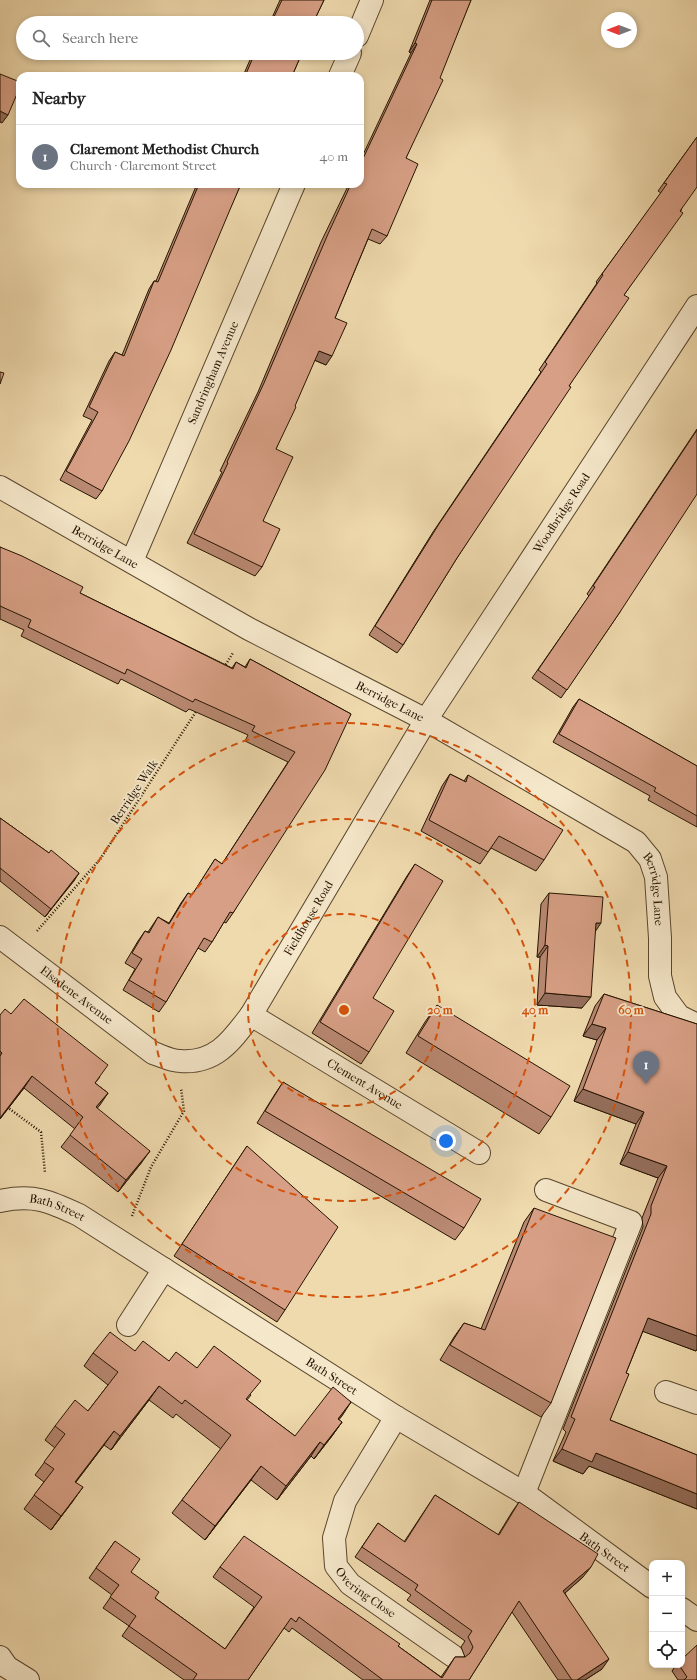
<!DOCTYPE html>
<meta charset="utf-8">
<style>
:root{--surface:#fff;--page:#f2f2f2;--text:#222;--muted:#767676;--line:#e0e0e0;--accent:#8f2418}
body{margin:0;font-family:"IM FELL French Canon",serif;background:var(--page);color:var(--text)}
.controls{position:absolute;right:12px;bottom:12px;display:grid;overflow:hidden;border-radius:8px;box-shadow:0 2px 6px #0003}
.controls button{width:36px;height:36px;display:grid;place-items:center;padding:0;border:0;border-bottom:1px solid var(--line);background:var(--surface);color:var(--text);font:20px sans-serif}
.compass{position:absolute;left:601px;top:12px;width:36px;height:36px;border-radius:50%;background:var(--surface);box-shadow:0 2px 6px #0003;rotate:270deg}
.you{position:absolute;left:446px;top:1141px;width:14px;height:14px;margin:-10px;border:3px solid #fff;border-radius:50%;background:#1a73e8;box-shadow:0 0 0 6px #1a73e833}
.badge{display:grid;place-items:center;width:26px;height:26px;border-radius:50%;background:var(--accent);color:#fff;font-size:13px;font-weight:700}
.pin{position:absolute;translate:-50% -33px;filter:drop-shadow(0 1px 2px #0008)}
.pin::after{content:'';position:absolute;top:21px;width:14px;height:12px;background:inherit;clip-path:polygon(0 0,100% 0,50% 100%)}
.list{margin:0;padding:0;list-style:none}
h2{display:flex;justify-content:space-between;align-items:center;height:52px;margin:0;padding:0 16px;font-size:17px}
h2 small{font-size:13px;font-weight:400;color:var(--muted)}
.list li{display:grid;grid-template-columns:26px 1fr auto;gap:12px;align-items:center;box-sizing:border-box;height:64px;padding:0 16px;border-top:1px solid var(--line)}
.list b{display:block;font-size:15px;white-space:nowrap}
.list p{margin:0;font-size:13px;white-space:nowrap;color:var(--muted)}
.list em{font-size:13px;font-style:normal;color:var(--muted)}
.icon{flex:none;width:22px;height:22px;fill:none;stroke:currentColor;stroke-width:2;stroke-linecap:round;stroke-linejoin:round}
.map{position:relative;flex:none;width:697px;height:1680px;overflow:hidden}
.search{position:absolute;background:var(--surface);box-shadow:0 2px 6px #0003;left:16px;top:16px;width:348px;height:44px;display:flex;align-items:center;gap:10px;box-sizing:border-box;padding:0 14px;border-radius:22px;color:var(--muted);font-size:15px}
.panel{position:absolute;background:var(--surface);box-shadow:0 2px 6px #0003;left:16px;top:72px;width:348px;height:116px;border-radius:12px}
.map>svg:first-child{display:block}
</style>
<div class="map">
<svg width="697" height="1680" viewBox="0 0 697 1680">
<rect width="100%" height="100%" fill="#efdaae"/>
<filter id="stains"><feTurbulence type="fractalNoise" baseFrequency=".005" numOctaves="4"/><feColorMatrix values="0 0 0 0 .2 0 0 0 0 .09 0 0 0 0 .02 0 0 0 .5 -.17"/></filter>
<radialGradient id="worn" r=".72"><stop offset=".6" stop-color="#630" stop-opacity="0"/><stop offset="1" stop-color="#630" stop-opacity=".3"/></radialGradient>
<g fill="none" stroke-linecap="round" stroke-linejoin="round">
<g stroke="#58452c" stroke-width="24">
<g id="minor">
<polyline points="357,36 372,0"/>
<polyline points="340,76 350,53"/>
<path id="s1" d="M0,487l249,142 177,91 210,122 14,17 6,18 4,61v38l5,21 14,19 18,9"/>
<path id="s2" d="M132,561l162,-377"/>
<path id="s3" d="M0,937l153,116c9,3 18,8 27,8 36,3 52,-21 71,-46l175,-295 271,-414"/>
<path id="s4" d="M251,1015l228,138"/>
<path id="s5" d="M0,1201c34,-7 49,0 79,14l317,202 128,76 128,94"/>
<polyline points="128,1325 164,1269"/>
<polyline points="666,1392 697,1403"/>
<path id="s6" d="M396,1417l-51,84 -11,37 2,28 14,18 103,72"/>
<polyline points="524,1493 631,1222 546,1190"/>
<polyline points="682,1609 697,1620"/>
<polyline points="0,1657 7,1667 28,1680"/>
</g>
</g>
<g stroke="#251300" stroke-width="2.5" stroke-dasharray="1 2" stroke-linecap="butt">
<polyline points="224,667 233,653"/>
<polyline points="37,931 101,858 197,710"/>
<polyline points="7,1107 41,1132 45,1173"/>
<polyline points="132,1216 151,1167 184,1111 181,1088"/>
</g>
<use href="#minor" stroke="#f5e7ca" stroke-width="22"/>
</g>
<g fill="#b98972" stroke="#251300">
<polygon points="280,0 324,0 313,23 268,23 270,20 271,20"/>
<polygon points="430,0 471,0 406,158 387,236 380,244 368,239 335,318 326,365 314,360 276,449 263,521 262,567 255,576 187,543 222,472 220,471 258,392 321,242 349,184 360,184 360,161 411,53 409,52"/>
<polygon points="253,53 302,53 292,76 243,76"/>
<polygon points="697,137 681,211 624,295 569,386 457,558 403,645 397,653 369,635 433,532 541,372 539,370 597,283 596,282 661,193 658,191"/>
<polygon points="197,184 241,184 102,491 96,499 60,480 92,420 83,416 109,361 115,352 122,355 149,289 154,281 156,281"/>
<polygon points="697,429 620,612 561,698 532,678 589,596 587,594"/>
<polygon points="0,547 80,593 232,668 236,662 245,667 250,659 351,714 233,913 226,923 224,922 212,942 205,952 198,948 166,1002 159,1012 123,990 135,969 125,963 138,941 145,931 148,932 158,917 169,923 181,903 188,893 192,895 215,859 222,864 288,762 245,741 248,735 189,709 186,712 121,679 118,684 21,636 24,630 0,619"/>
<polygon points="579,699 697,766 697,827 648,800 650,796 553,742 573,707"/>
<polygon points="450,774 464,781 468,775 544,860 536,871 491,848 480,864 421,831 442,786"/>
<polygon points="0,818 49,853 79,873 45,917 0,881"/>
<polygon points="415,864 373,998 369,1052 361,1064 312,1033 407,876"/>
<polygon points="549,893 595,932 582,1008 537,1005 540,957 537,957 541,904"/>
<polygon points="604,994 697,1024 696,1351 643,1331 626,1373 610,1420 697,1455 697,1509 589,1466 583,1474 553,1461 566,1432 563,1429 643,1227 642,1218 658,1178 620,1164 636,1124 574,1101 597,1040 583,1036 595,1006"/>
<polygon points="437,1005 551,1117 539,1134 406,1053 425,1022"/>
<polygon points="11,1014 100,1077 95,1083 108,1093 97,1108 142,1162 118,1192 61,1147 75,1129 24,1088 0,1119 0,1015"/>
<polygon points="283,1082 464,1228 455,1240 257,1123 275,1094"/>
<polygon points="247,1146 285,1310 277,1322 174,1256"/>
<polygon points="534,1208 551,1403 541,1417 440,1360 454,1337 464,1323 481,1329 524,1222"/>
<polygon points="135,1351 169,1361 197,1368 251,1395 247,1400 295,1436 339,1420 342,1422 332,1436 314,1459 311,1456 277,1500 251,1480 205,1540 172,1513 182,1500 221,1449 176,1414 173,1418 149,1400 111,1450 104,1445 76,1482 73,1501 51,1530 24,1509 44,1482 35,1475 55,1448 45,1440 55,1426 88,1411 108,1385 84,1366 93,1353"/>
<polygon points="435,1495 498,1535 512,1512 519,1502 583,1577 565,1593 602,1669 585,1680 558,1680 512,1612 469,1680 363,1680 292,1628 289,1632 284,1628 248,1680 184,1680 122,1636 129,1626 103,1608 112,1595 89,1578 115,1541 131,1572 155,1598 225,1649 254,1607 213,1577 220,1567 398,1646 441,1677 455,1657 465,1657 461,1647 465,1641 407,1600 411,1595 355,1557 378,1523 404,1542"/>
<polygon points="676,1665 682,1665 697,1680 678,1680 672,1671"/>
</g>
<g fill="#966f5d" stroke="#251300">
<polygon points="415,43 417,44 411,53 409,52"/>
<polygon points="0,111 8,115 2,123 0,122"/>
<polygon points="319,351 332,356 326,365 312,359"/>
<polygon points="79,873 74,881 45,917 51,909"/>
<polygon points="596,923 601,923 593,935"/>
<polygon points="545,945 548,946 540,957 537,957"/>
<polygon points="545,993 591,997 582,1008 537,1005"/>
<polygon points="592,1024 606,1028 597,1040 583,1036"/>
<polygon points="32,1076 24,1088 0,1119 0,1118"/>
<polygon points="583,1089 644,1112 636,1124 574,1101"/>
<polygon points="108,1093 100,1105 88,1119 96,1107"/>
<polygon points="150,1151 142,1162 118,1192 126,1180"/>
<polygon points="628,1152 667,1166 658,1178 620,1164"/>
<polygon points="648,1318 697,1336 697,1349 696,1351 639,1330"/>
<polygon points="159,1386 149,1400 111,1450 120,1436"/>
<polygon points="351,1402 342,1416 328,1433 338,1419"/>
<polygon points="342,1422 332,1436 314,1459 324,1445"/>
<polygon points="114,1431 104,1445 66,1495 75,1482"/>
<polygon points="320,1442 311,1456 277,1500 286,1486"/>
<polygon points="562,1449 596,1453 697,1494 697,1509 589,1466 583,1474 553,1461"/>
<polygon points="261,1466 251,1480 205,1540 215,1526"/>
<polygon points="83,1487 73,1501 51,1530 61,1516"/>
<polygon points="591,1567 583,1577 556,1601 563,1591"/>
<polygon points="609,1659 602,1669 585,1680 577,1680"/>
</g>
<g fill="#d79f85" stroke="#251300">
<polygon points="282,0 324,0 313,23 268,23 270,20 272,21"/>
<polygon points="432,0 471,0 440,78 443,80 406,158 418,164 387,236 372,229 335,318 347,323 332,356 319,351 295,406 296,407 276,449 293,457 263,521 280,529 262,567 194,534 228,463 227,462 264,383 328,234 351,184 360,184 360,165 417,44 415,43"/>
<polygon points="255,53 302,53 292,76 245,76"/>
<polygon points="0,74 20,82 20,87 8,115 0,111"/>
<polygon points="697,137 697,187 680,211 683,213 624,295 629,298 569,386 571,387 457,558 403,645 375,626 439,524 547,364 545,362 603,275 602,274 667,184 664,183"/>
<polygon points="199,184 241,184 229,212 171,350 129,441 102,491 66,471 98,412 89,407 115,352 124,356 154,281 158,282"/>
<polygon points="0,372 4,373 0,384"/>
<polygon points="697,430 697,494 620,612 567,690 538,670 595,587 593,586"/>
<polygon points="0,547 22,556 83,587 80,593 233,669 236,662 246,668 250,659 351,714 325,770 233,913 230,912 212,942 204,938 166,1002 129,980 142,959 132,953 145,931 149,933 158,917 169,924 188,893 192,895 215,859 222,864 295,752 252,731 255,726 195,699 193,702 127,669 125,674 28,627 31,620 0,606"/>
<polygon points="579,699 697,766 697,816 654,791 656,788 559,734"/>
<polygon points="450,774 466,782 468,775 563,830 544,860 499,836 488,852 429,820"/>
<polygon points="0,818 49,853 51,850 79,873 51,909 0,868"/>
<polygon points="415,864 443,881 373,998 394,1011 369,1052 320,1022"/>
<polygon points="549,893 603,897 601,923 596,923 591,997 545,993 548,946 545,945"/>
<polygon points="604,994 697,1024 697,1336 648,1318 626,1373 629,1374 610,1420 697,1455 697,1494 596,1453 592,1462 562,1449 575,1419 571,1417 651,1214 651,1206 667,1166 628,1152 644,1112 583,1089 606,1028 592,1024"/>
<polygon points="24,999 108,1065 95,1083 108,1093 96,1107 150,1151 126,1180 70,1135 83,1117 32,1076 0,1118 0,1056 2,1053 0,1051 0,1015 5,1009 11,1014"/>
<polygon points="437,1005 570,1086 551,1117 418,1036"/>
<polygon points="283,1082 481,1199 464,1228 265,1111"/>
<polygon points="247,1146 338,1227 285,1310 182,1244"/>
<polygon points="534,1208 616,1238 551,1403 450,1345 464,1323 485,1330"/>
<polygon points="110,1332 135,1351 143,1341 169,1361 176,1352 197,1368 214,1346 261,1381 246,1399 295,1436 333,1387 351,1402 338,1419 342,1422 324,1445 320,1442 286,1486 261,1466 215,1526 182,1500 231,1435 185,1400 182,1404 159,1386 120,1436 114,1431 75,1482 83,1487 61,1516 34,1495 54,1469 44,1462 65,1434 55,1426 75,1400 88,1411 118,1372 93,1353"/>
<polygon points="435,1495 499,1535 519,1502 598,1554 591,1567 563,1591 609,1659 577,1680 572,1680 519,1601 469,1680 383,1680 299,1617 296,1622 291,1618 248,1680 193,1680 197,1674 129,1626 136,1616 110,1597 119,1585 96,1568 115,1541 140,1559 131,1572 159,1592 155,1598 225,1649 262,1597 220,1567 244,1536 400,1644 398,1646 442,1678 455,1657 465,1657 470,1653 473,1647 468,1637 472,1631 415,1590 418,1585 362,1547 378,1523 405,1542"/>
<polygon points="697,1645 697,1680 684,1680 687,1677 679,1665 682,1665 682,1659"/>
</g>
<g fill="none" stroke="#d4520b" stroke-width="2" stroke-dasharray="7 5">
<circle cx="344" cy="1010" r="96"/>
<circle cx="344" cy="1010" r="191"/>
<circle cx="344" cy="1010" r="287"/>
</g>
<g text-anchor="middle" stroke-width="3.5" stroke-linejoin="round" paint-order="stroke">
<g font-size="12" fill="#251300" stroke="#f5e7ca">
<text dy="4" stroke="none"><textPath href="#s2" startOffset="205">Sandringham Avenue</textPath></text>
<text dy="4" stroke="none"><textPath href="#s3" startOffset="900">Woodbridge Road</textPath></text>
<text dy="4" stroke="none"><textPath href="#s1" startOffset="121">Berridge Lane</textPath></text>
<text dy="4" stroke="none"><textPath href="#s1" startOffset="445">Berridge Lane</textPath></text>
<text transform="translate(134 792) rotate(-56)" y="4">Berridge Walk</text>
<text dy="4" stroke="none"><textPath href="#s1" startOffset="781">Berridge Lane</textPath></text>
<text dy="4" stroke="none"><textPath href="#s3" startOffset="422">Fieldhouse Road</textPath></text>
<text dy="4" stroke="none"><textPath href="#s3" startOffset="96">Elsadene Avenue</textPath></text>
<text dy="4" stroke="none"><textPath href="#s4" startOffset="133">Clement Avenue</textPath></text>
<text dy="4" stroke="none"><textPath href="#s5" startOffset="59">Bath Street</textPath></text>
<text dy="4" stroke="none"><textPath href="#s5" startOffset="382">Bath Street</textPath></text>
<text dy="4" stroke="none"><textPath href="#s5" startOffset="707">Bath Street</textPath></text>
<text dy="4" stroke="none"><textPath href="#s6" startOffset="205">Overing Close</textPath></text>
</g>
</g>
<circle cx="344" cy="1010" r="6" fill="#d4520b" stroke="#f5e7ca" stroke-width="2"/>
<g font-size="12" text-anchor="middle" font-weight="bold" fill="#d4520b" stroke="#f5e7ca" stroke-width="3.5" stroke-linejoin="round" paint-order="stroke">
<text x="440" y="1014">20 m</text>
<text x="535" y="1014">40 m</text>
<text x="631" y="1014">60 m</text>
</g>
<rect width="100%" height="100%" filter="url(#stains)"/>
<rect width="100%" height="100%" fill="url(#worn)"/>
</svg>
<div class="controls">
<button>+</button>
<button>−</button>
<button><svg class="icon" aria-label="locate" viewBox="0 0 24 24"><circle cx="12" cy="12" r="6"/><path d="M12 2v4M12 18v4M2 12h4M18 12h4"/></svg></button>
</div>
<svg class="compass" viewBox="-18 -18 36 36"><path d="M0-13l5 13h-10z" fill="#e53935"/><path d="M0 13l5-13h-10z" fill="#767676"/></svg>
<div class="you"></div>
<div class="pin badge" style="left:646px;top:1084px;background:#6b7280">1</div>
<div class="search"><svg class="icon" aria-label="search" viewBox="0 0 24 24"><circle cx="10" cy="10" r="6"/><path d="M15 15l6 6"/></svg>Search here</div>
<section class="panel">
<h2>Nearby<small></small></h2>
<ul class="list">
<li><span class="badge" style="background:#6b7280">1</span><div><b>Claremont Methodist Church</b><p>Church · Claremont Street</p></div><em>40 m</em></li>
</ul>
</section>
</div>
